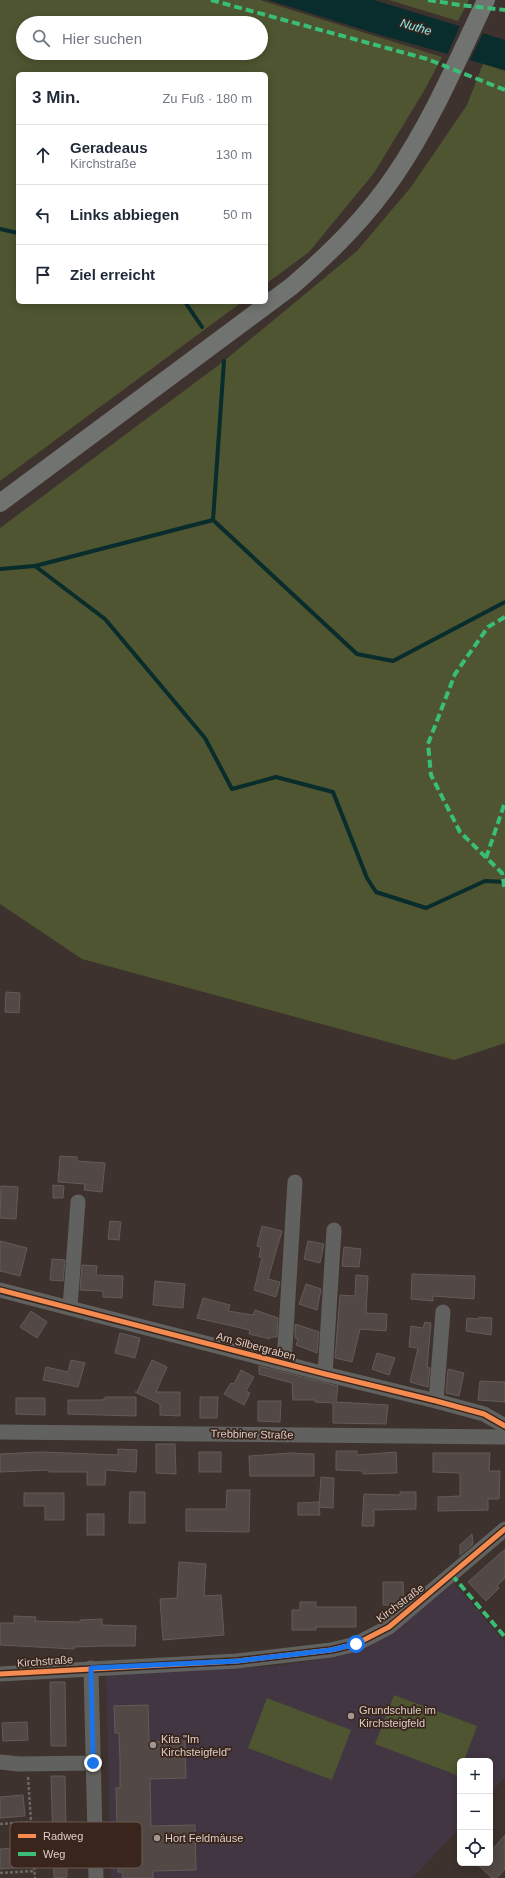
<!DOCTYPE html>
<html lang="de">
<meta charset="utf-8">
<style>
:root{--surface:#fff;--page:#f2f2f3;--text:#1f2937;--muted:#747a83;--line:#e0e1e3}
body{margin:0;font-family:Helvetica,sans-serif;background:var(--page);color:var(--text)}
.controls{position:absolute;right:12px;bottom:12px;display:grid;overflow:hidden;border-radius:6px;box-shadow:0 2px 10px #0003}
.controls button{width:36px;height:36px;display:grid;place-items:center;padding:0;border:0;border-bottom:1px solid var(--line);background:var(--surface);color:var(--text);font:20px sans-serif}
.stop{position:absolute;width:12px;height:12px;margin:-9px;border:3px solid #1a73e8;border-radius:50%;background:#fff}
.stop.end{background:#1a73e8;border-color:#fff;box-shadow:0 1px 4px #0008}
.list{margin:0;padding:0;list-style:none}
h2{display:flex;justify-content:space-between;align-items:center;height:52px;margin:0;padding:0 16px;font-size:17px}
h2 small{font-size:13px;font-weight:400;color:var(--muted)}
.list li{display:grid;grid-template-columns:26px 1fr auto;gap:12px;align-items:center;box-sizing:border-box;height:60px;padding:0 16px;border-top:1px solid var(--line)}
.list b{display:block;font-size:15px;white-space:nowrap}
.list p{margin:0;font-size:13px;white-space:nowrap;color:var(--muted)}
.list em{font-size:13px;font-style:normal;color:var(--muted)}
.icon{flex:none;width:22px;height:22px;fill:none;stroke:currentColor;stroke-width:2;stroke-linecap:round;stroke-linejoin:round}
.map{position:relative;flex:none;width:505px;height:1878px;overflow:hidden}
.search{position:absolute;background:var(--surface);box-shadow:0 2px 10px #0003;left:16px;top:16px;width:252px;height:44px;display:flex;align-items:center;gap:10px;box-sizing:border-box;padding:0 14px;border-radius:22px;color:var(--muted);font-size:15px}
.panel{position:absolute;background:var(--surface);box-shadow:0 2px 10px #0003;left:16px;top:72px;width:252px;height:232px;border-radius:6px}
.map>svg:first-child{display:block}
</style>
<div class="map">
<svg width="505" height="1878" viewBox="0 0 505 1878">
<rect width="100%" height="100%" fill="#3d322d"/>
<polygon fill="#423643" points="454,1583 505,1642 505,1777 490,1794 490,1761 460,1761 460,1827 413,1878 111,1878 106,1675 275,1666 327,1658 361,1648 390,1634"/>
<g fill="#4e5530" fill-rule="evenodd">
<path d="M0,0h260l182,57 -18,34 -50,82 -65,79 -43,32v-210h-248v228h224l-242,179zM23,23h238v30h-238z"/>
<polygon points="389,0 469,0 458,21"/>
<polygon points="483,64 505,71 505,1043 454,1060 82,959 0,904 0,528 224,361 357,251 411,187 467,105"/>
<polygon points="394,1695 477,1726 464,1761 460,1761 459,1776 375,1744"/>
<polygon points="267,1698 351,1730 332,1780 248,1748"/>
</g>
<polygon fill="#092c2c" points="268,0 374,0 505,40 505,70 380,35"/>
<polygon fill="#3d322d" points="461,24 484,31 469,62 447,55"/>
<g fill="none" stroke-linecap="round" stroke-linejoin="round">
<g stroke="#092c2c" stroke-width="4">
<polyline points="0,229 18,233"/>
<polyline points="185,302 202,327"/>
<polyline points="213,520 224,361"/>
<polyline points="35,566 213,520 357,654 393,661 505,602"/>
<polyline points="0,569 35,566 105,619 205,738 232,789 276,777 333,792 367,878 376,892 426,908 485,881 505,882"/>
</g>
</g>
<g fill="#524845" stroke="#645a56">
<polygon points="6,992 20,993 19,1013 5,1012"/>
<polygon points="60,1156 77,1157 77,1161 105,1163 102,1192 84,1190 85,1184 58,1182"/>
<polygon points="53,1185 64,1186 63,1198 53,1198"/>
<polygon points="1,1186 18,1187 16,1219 0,1218"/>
<polygon points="110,1221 121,1222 119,1240 108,1239"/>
<polygon points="262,1226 282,1231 268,1279 280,1282 276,1297 254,1290 262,1258 259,1257 261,1247 257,1246"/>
<polygon points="0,1241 27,1248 20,1276 0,1271"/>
<polygon points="308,1241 324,1244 320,1263 304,1259"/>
<polygon points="344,1247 361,1249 359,1267 342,1266"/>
<polygon points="52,1259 65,1260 63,1281 50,1280"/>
<polygon points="82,1265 97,1266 96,1275 123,1276 122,1298 103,1297 103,1291 80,1290"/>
<polygon points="412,1274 475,1276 474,1299 433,1296 433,1301 411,1299"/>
<polygon points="356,1275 368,1276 366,1313 387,1314 386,1331 360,1329 352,1362 335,1358 340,1295 355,1296"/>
<polygon points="155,1281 185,1284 183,1308 153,1305"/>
<polygon points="306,1284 321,1289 317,1310 299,1304"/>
<polygon points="203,1298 230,1305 228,1311 253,1315 255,1310 278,1318 277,1337 270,1337 270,1339 249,1334 250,1330 197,1318"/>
<polygon points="31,1311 47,1322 37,1338 20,1327"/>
<polygon points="479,1317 492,1318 491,1335 466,1331 467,1318 478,1319"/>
<polygon points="425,1322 431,1323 427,1367 430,1368 428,1387 410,1382 418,1348 409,1347 411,1326 423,1328"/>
<polygon points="295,1324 319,1332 317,1353 296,1345 298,1339 295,1338"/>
<polygon points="120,1333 140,1338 135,1358 115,1353"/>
<polygon points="377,1353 395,1358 389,1375 372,1369"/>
<polygon points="71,1360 85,1363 78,1387 43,1380 46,1367 68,1372"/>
<polygon points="152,1360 167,1367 156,1392 180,1392 180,1416 160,1415 160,1404 135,1392 137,1392"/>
<polygon points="259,1366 338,1386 336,1402 388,1405 386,1424 333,1423 333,1403 315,1402 315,1400 293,1400 292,1383 259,1374"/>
<polygon points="448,1369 464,1373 459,1396 446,1393"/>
<polygon points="241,1370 254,1377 246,1391 250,1393 244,1405 224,1394 231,1383 234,1384"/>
<polygon points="480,1381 505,1382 505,1402 478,1400"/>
<polygon points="105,1397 136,1397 136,1416 68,1414 68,1400 102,1400 105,1399"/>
<polygon points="200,1397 218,1397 217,1418 200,1418"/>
<polygon points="16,1398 45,1398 45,1415 16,1414"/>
<polygon points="258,1401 281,1401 280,1422 258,1421"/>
<polygon points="156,1444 175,1444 176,1474 156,1473"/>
<polygon points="118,1449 137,1450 136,1472 106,1470 105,1485 87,1485 87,1472 49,1472 49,1470 0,1472 0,1454 42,1452 118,1455"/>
<polygon points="336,1451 357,1451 357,1455 396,1452 397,1473 363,1474 363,1471 336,1470"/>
<rect x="199" y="1452" width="22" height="20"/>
<polygon points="291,1453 314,1454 314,1476 250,1476 249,1456"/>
<polygon points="433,1453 490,1453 489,1471 500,1471 499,1499 488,1499 488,1510 438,1511 438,1497 460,1496 460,1473 433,1472"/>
<polygon points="321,1477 334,1478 333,1508 319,1507 320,1515 298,1515 298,1503 319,1502 319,1505"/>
<polygon points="227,1490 250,1490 249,1532 186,1531 186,1509 226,1509"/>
<polygon points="130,1492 145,1492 145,1523 129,1523"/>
<polygon points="400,1492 416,1492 416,1509 374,1510 374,1526 362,1526 364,1494 400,1495"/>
<polygon points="24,1493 64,1493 64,1520 45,1520 45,1506 24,1506"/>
<rect x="87" y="1514" width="17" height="21"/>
<polygon points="472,1534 473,1544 460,1555 460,1545"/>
<polygon points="505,1549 505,1578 497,1586 499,1588 486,1601 468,1582"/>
<polygon points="179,1562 206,1564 204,1596 221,1595 224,1635 163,1640 160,1599 177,1598"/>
<polygon points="383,1582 403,1582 404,1603 401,1605 383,1605"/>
<polygon points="300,1602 316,1602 316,1607 356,1607 356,1627 316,1627 316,1630 292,1630 292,1610 300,1610"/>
<polygon points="14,1616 36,1617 35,1621 80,1622 80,1620 102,1619 102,1625 136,1626 135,1646 102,1646 74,1647 74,1649 0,1645 0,1623 14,1623"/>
<polygon points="50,1682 65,1682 66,1746 51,1746"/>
<polygon points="148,1705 149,1742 185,1741 186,1778 150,1779 151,1826 195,1825 196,1870 153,1871 153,1878 123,1878 122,1872 118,1872 116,1788 120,1788 120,1761 119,1733 115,1733 114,1706"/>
<polygon points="27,1722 28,1740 3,1741 2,1723"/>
<polygon points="51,1776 65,1776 67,1877 54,1878"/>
<polygon points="23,1795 25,1816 0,1818 0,1797"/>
<polygon points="505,1835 505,1869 497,1878 492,1878 476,1863 490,1863 490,1852"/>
<polygon points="27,1847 29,1867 0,1869 0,1849"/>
</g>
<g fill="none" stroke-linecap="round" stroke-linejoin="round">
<g stroke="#696864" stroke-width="2.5" stroke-dasharray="3 2" stroke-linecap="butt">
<polyline points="28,1777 35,1878"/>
<polyline points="0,1824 31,1822"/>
<polyline points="32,1827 82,1826"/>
<polyline points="0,1873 34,1871"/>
</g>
<g stroke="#61625f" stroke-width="15">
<polyline points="0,1290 325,1374 436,1401 484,1414 505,1426"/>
<polyline points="70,1307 78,1202"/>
<polyline points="284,1363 295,1182"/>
<polyline points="325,1374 334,1230"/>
<polyline points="436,1401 443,1312"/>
<polyline points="0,1432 505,1437"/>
<polyline points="91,1668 96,1878"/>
<polyline points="0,1674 237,1661 331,1650 356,1644 389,1627 505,1529"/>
<polyline points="0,1762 19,1764 93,1763"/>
</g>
<path stroke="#717370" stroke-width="18" d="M0,503l292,-217c39,-34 74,-68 103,-111 37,-54 63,-116 91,-175"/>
<g stroke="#3abd76" stroke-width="4" stroke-dasharray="8 4" stroke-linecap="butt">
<polyline points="211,0 427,59 505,90"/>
<polyline points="428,0 460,5 505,10"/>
<polyline points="505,617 488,627 455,674 428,744 431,775 460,832 502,873 505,891"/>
<polyline points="486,858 505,802"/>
<polyline points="452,1575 505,1637"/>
</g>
<g stroke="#39251c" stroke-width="8">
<g id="cycleway">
<polyline points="0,1290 325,1374 436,1401 484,1414 505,1426"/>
<polyline points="0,1674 237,1661 331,1650 356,1644 389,1627 505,1529"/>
</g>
</g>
<use href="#cycleway" stroke="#f68b52" stroke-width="5"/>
</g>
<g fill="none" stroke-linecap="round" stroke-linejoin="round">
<polyline stroke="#1a73e8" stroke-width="5" points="93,1763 91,1668 237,1661 331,1650 356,1644"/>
</g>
<g fill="#a49792" stroke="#39251c" stroke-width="1.5">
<circle cx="351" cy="1716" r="4"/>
<circle cx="153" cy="1745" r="4"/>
<circle cx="157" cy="1838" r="4"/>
</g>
<g text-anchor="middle" stroke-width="3.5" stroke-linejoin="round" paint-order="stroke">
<g font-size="11" fill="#dccec8" stroke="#39251c">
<text transform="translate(256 1346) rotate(15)" y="4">Am Silbergraben</text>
<text transform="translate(252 1434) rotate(1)" y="4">Trebbiner Straße</text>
<text transform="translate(400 1603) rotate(-37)" y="4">Kirchstraße</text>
<text transform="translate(45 1661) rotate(-4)" y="4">Kirchstraße</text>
</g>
<g font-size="11" fill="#dccec8" stroke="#39251c" text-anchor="start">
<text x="359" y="1714">Grundschule im<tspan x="359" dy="13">Kirchsteigfeld</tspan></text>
<text x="161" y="1743">Kita "Im<tspan x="161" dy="13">Kirchsteigfeld"</tspan></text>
<text x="165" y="1842">Hort Feldmäuse</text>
</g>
<g font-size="12" font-style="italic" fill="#83eef3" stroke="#39251c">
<text transform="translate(416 27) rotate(17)" y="4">Nuthe</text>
</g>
</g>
<rect x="10" y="1822" width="132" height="46" rx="6" fill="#39251c" stroke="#6a5850" stroke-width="1"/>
<rect x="18" y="1834" width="18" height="4" fill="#f68b52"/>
<rect x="18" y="1852" width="18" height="4" fill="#3abd76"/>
<g font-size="11" fill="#dccec8">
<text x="43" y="1840">Radweg</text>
<text x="43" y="1858">Weg</text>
</g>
</svg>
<div class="controls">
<button>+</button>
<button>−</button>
<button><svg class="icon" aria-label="locate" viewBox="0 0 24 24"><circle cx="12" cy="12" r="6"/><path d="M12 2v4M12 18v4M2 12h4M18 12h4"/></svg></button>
</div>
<div class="stop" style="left:356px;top:1644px"></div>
<div class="stop end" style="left:93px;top:1763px"></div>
<div class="search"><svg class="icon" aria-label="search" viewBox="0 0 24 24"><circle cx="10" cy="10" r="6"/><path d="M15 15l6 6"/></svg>Hier suchen</div>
<section class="panel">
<h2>3 Min.<small>Zu Fuß · 180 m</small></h2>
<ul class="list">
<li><svg class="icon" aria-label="ahead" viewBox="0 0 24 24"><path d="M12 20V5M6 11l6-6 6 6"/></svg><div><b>Geradeaus</b><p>Kirchstraße</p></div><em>130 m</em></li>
<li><svg class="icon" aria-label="left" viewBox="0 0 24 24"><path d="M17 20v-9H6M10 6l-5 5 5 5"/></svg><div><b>Links abbiegen</b></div><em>50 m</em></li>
<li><svg class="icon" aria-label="arrive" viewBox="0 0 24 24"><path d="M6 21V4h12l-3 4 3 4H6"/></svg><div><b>Ziel erreicht</b></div></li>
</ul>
</section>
</div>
